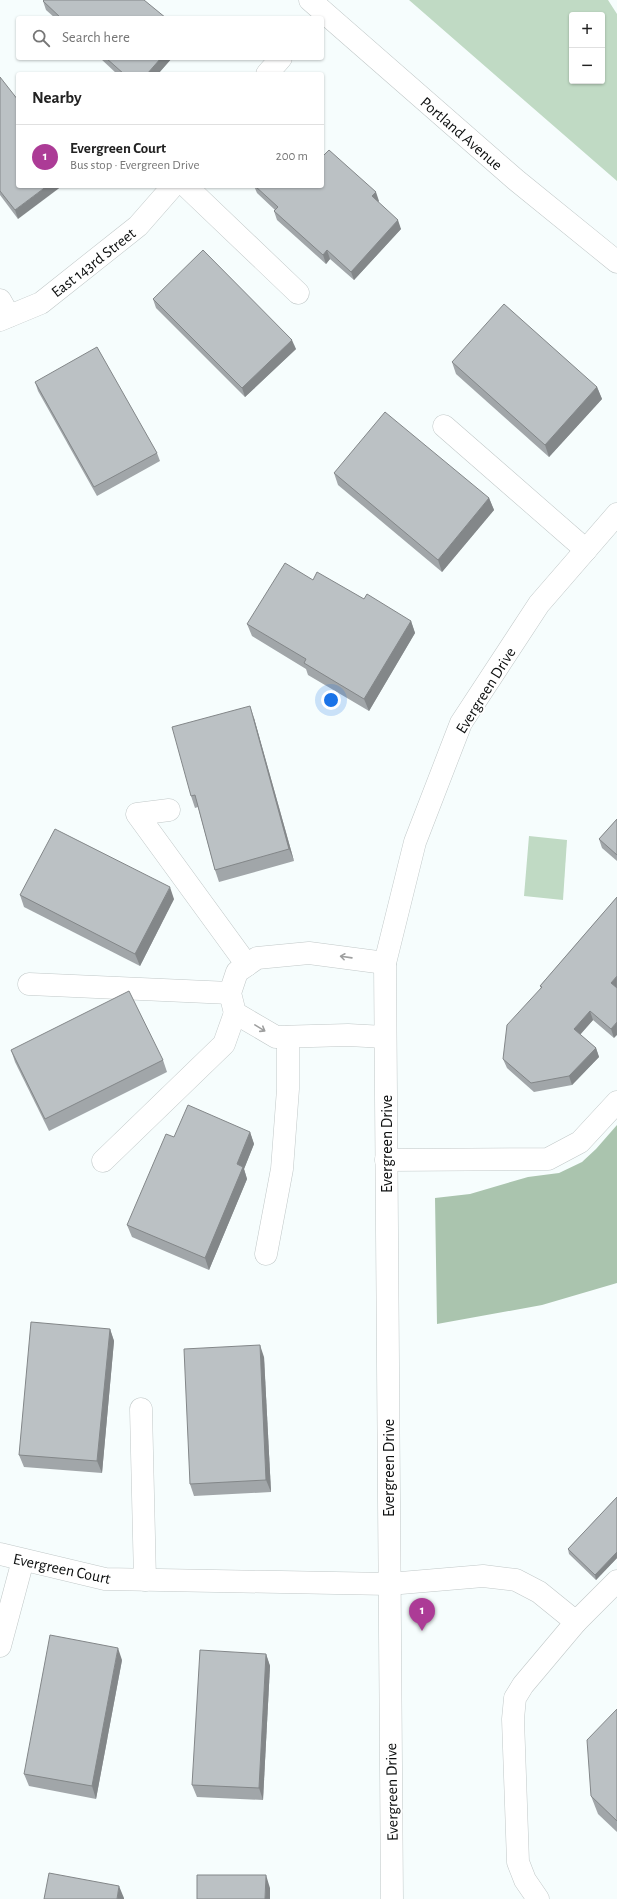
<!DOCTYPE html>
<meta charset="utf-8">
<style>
:root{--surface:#fff;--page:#f6f6f6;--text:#222;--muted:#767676;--line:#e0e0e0;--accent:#ac3b96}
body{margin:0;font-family:"Alegreya Sans",sans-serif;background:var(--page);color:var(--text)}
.controls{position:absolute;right:12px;top:12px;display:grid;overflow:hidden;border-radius:4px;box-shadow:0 1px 3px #0004}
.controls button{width:36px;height:36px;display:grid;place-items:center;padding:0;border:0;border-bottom:1px solid var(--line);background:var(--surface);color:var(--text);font:20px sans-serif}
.you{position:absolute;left:331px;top:700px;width:14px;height:14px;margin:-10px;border:3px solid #fff;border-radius:50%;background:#1a73e8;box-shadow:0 0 0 6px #1a73e833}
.badge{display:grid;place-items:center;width:26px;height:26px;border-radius:50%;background:var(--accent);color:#fff;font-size:13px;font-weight:700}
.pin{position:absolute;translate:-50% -33px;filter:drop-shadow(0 1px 2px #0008)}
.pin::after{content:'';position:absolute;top:21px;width:14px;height:12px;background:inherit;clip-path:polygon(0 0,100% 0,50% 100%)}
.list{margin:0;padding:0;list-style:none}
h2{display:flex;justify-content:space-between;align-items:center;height:52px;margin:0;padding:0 16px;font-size:17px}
h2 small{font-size:13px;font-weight:400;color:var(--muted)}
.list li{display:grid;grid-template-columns:26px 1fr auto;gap:12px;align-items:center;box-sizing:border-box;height:64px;padding:0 16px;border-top:1px solid var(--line)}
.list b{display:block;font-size:15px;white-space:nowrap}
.list p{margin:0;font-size:13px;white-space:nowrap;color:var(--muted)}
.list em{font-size:13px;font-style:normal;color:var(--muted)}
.icon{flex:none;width:22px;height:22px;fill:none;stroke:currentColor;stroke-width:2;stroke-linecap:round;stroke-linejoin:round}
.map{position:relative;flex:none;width:617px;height:1899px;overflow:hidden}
.search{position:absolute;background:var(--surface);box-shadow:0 1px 3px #0004;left:16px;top:16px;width:308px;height:44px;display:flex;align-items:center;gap:10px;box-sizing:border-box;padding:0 14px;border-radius:4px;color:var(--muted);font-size:15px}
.panel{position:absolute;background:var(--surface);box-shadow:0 1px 3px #0004;left:16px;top:72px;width:308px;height:116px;border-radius:4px}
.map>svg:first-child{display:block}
</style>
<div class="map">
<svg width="617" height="1899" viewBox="0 0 617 1899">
<rect width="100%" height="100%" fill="#f6fdfd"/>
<g fill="#c0dac4" fill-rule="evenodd">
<path d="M409,0h199l9,14v167zM572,15h30v66h-30z"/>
<polygon points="529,836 567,840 563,900 524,896"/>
</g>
<polygon fill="#aac4ae" points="617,1125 617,1283 542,1305 437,1324 435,1198 470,1194 528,1177 559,1173 582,1162 596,1149"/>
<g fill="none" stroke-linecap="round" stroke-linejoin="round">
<g stroke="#c1c8c8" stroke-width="23">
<g id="minor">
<polyline points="310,0 516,180 617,262"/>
<polyline points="267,74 281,58"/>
<polyline points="186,186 298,293"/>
<polyline points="0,300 9,316"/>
<polyline points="0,320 41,303 138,226 173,186"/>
<polyline points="444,426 586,550"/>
<polyline points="169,810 137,814 247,965"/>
<polyline points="385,963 309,953 257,958 237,972 230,993 235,1013 276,1037 348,1035 385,1037"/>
<polyline points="29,984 230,993"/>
<polyline points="386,1160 548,1159 580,1142 617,1102"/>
<polyline points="103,1161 224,1044 235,1013"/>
<polyline points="266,1254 282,1169 288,1089 288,1037"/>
<polyline points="141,1409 145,1580"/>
<polyline points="0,1554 105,1579 389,1584 483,1576 516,1580 539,1592 576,1622 617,1581"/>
<polyline points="0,1646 23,1560"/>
<polyline points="392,1899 385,963 415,842 461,723 539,604 617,514"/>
<polyline points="538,1899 525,1880 518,1862 513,1719 515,1698 523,1685 576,1622"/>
</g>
</g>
<use href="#minor" stroke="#fff" stroke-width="22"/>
</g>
<g fill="#a1a6a9">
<polygon points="43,1 166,18 55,18 46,10"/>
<polygon points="100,58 172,58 158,74 117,74"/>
<polygon points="0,77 18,219 0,195"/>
<polygon points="254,186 322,186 379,201 378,202 401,229 354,280 330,259 326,264 277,220 274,211 275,210 257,193"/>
<polygon points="153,299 296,349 245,397 156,308"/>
<polygon points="452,362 597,387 602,399 549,457 456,374"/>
<polygon points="35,382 157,453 160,461 97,496 38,391"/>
<polygon points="334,473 489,498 494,510 442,572 338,485"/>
<polygon points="364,599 411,621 415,633 369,711 308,675 306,669 252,636 247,624"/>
<polygon points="254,718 294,861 219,882 215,870 198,807 195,808 191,796"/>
<polygon points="617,819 617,861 602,848 599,839"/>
<polygon points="20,895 174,899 140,966 24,907"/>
<polygon points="617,897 614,1038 593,1020 580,1035 596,1048 599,1057 572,1085 534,1092 507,1068 503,1059 541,988 540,986"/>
<polygon points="11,1050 163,1060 167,1072 49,1131 15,1062"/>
<polygon points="250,1132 254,1144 244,1169 247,1179 209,1270 132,1237 127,1225 174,1137"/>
<polygon points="110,1329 114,1341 102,1473 24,1467 19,1455"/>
<polygon points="264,1357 271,1492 194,1496 190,1484"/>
<polygon points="617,1497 617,1558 596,1580 569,1554 568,1549"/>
<polygon points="266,1654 270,1666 263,1800 197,1797 192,1785"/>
<polygon points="122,1660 96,1799 29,1786 24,1774"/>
<polygon points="617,1709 617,1832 598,1814 591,1796"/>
</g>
<g fill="#838789">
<polygon points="161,58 172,58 158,74 147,74"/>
<polygon points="47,186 62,186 18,219 15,210"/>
<polygon points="376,192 379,201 375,205 372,196"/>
<polygon points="398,220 401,229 354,280 351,272"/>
<polygon points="327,250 330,259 326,264 323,255"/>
<polygon points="292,340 296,349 245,397 242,388"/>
<polygon points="597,387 602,399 549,457 545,445"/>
<polygon points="489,498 494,510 442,572 438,560"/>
<polygon points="411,621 415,633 369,711 364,699"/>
<polygon points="250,706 254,718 294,861 289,849"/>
<polygon points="170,887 174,899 140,966 135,954"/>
<polygon points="617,976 617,989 611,983"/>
<polygon points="590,1011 593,1020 577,1038 574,1029"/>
<polygon points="617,1022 617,1035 614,1038 611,1029"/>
<polygon points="596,1048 599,1057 572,1085 569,1076"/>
<polygon points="250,1132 254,1144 244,1169 247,1179 209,1270 205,1258 237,1164"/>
<polygon points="110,1329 114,1341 102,1473 97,1461"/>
<polygon points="260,1345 264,1357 271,1492 266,1480"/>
<polygon points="617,1552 617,1558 596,1580 595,1575"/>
<polygon points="118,1648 122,1660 96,1799 92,1786"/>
<polygon points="266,1654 270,1666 263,1800 259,1788"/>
<polygon points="266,1875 270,1888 270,1899 265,1899"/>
<polygon points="119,1886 124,1898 124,1899 117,1899"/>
</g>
<g fill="#bbc1c4" stroke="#838789">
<polygon points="44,0 144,0 166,18 61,18 43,1"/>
<polygon points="106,58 161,58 147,74 124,74"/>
<polygon points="0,77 18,100 18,186 47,186 15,210 0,191"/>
<polygon points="329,150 376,192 372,196 398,220 351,272 327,250 323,255 274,211 278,207 255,186 322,186 322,154 324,155"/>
<polygon points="203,250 292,340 242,388 153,299"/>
<polygon points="504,304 597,387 545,445 452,362"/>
<polygon points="97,347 157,453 94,487 35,382"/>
<polygon points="385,412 489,498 438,560 334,473"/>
<polygon points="285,563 313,580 317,572 364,599 367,594 411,621 364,699 304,663 306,659 247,624"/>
<polygon points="250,706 289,849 215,870 195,795 191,796 172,727"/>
<polygon points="617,819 617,855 599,839"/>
<polygon points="55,829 170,887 135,954 20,895"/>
<polygon points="617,897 617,976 611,983 617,988 617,1022 611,1029 590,1011 574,1029 596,1048 569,1076 531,1083 503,1059 507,1025 542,987 540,986"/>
<polygon points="129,991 163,1060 45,1119 11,1050"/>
<polygon points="188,1105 250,1132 237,1164 243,1167 205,1258 127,1225 166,1134 174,1137"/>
<polygon points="31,1322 110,1329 97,1461 19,1455"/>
<polygon points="260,1345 266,1480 190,1484 184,1349"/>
<polygon points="617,1497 617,1552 595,1575 568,1549"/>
<polygon points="50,1635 118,1648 92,1786 24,1774"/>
<polygon points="200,1650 266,1654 259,1788 192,1785"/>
<polygon points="617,1709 617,1821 591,1796 587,1740"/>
<polygon points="49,1873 119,1886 117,1899 44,1899"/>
<polygon points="197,1875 266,1875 265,1899 197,1899"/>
</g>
<defs><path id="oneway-shaft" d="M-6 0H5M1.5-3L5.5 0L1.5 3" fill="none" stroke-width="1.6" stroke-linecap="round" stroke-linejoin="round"/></defs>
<g stroke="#9e9f9f">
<use href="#oneway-shaft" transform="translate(346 957) rotate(-172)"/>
<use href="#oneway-shaft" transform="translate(260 1028) rotate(31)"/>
</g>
<g text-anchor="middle" stroke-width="4" stroke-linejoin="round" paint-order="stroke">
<g font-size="16" fill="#0c0e0e" stroke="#fff">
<text transform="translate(462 133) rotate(41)" y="6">Portland Avenue</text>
<text transform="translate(93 262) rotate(-38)" y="6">East 143rd Street</text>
<text transform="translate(485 690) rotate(-58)" y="6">Evergreen Drive</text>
<text transform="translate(386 1144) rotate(-90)" y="6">Evergreen Drive</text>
<text transform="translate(388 1468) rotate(-90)" y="6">Evergreen Drive</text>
<text transform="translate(62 1568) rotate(12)" y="6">Evergreen Court</text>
<text transform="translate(391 1792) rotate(-91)" y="6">Evergreen Drive</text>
</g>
</g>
</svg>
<div class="controls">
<button>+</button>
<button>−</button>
</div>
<div class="you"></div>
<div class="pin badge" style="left:422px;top:1631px">1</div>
<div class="search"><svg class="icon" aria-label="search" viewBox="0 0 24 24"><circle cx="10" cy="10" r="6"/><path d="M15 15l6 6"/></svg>Search here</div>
<section class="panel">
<h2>Nearby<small></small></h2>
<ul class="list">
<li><span class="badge">1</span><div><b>Evergreen Court</b><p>Bus stop · Evergreen Drive</p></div><em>200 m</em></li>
</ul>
</section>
</div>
